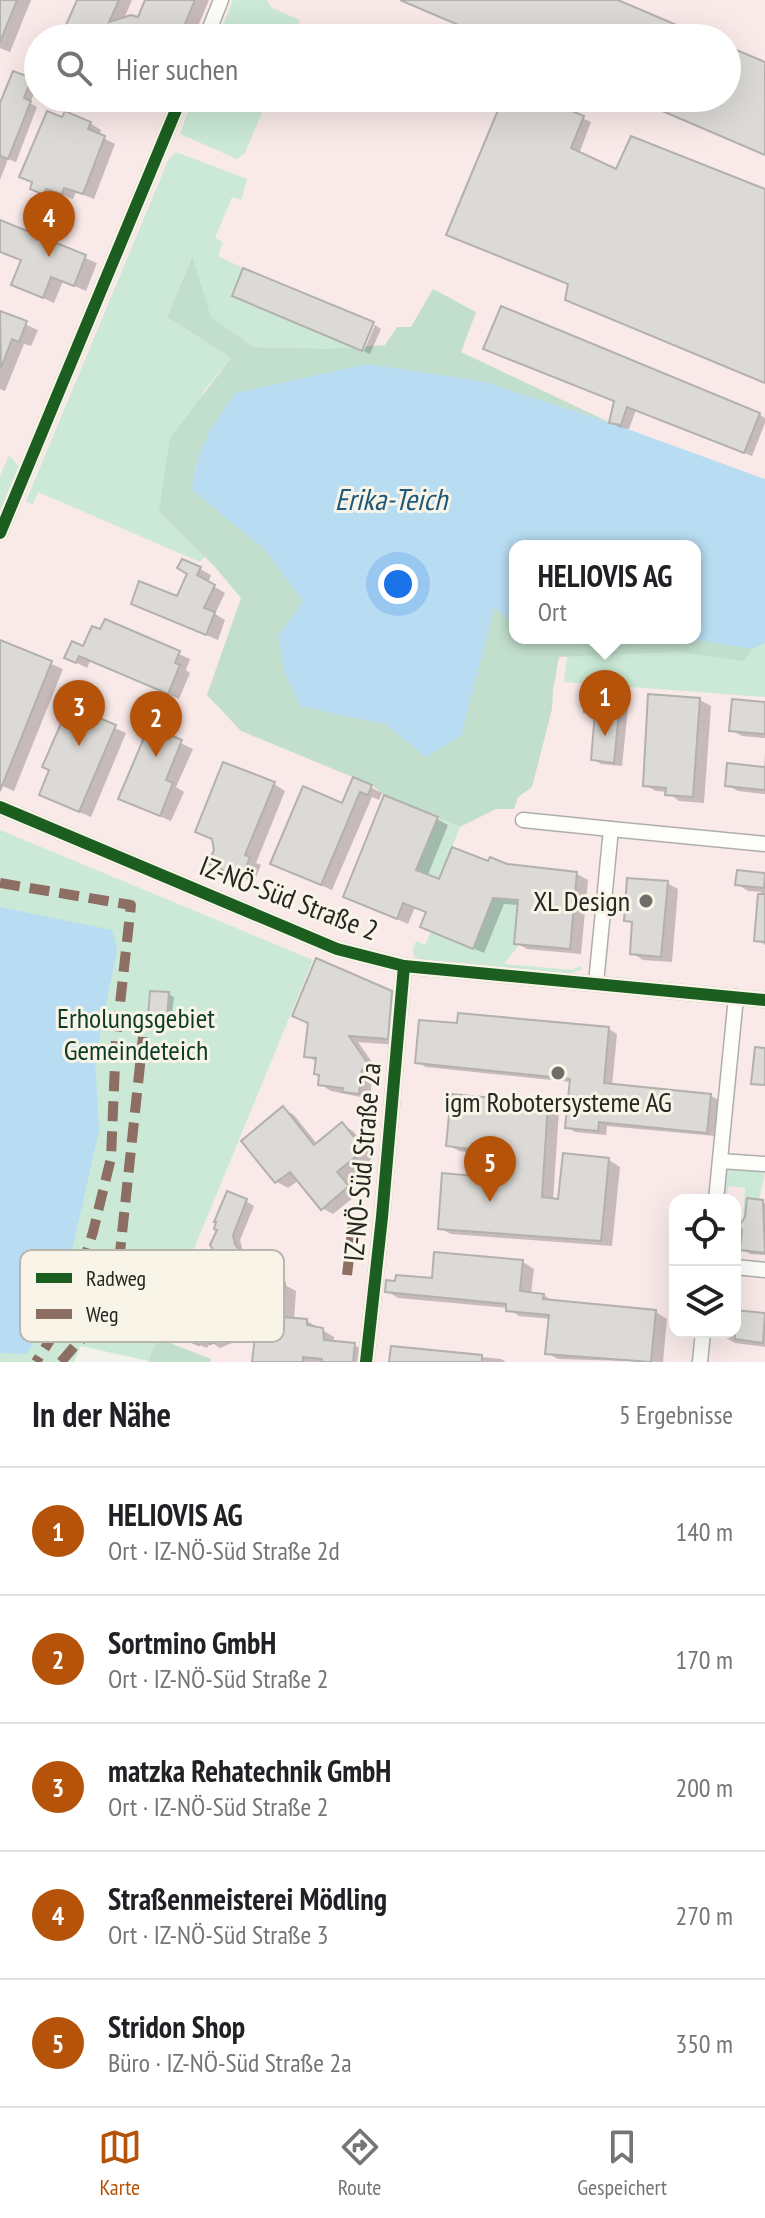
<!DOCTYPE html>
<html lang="de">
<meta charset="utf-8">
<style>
:root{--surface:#fff;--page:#f2f2f2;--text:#202124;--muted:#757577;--line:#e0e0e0;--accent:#b45309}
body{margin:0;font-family:"PT Sans Narrow",sans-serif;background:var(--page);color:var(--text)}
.controls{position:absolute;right:24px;bottom:24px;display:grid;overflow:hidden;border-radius:16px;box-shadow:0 8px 32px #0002}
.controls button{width:72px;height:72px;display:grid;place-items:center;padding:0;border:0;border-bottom:2px solid var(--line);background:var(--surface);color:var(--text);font:40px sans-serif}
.you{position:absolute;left:398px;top:584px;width:28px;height:28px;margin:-20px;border:6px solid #fff;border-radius:50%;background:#1a73e8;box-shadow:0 0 0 12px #1a73e833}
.badge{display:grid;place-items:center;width:52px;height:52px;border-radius:50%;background:var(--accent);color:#fff;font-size:26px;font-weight:700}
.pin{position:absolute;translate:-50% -66px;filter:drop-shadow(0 2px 4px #0008)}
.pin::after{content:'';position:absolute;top:42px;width:28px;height:24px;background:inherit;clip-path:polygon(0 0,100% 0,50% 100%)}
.popup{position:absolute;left:509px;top:540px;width:192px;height:104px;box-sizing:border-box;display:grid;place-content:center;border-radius:16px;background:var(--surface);filter:drop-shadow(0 2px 6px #0005);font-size:26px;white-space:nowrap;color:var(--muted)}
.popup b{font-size:30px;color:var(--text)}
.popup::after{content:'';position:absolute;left:50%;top:100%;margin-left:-16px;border:16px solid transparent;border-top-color:var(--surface)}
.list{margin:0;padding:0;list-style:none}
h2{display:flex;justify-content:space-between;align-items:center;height:104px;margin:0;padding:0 32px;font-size:34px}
h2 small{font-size:26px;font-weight:400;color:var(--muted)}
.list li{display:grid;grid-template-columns:52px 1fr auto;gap:24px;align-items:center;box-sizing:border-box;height:128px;padding:0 32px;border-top:2px solid var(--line)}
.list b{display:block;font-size:30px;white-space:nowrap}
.list p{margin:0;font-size:26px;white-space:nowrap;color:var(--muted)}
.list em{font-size:26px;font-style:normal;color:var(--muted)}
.icon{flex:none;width:44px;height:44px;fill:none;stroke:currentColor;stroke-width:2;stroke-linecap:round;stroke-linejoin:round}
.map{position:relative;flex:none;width:765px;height:1362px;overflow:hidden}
.search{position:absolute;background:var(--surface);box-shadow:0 8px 32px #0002;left:24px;right:24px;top:24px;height:88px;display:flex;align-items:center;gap:20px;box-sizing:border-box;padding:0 28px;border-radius:44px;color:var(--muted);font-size:30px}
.sheet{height:744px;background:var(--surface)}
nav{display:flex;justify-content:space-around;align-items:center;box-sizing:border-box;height:112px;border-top:2px solid var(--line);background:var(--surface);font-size:22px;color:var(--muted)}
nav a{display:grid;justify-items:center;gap:4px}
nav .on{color:var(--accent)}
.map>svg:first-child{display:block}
</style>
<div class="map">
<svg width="765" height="1362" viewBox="0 0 765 1362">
<rect width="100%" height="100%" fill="#f4f2ec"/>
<path fill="#f9e9e9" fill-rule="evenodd" d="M0,0h765v1362h-617l165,-402 -313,-130zM38,38h689v60h-689zM515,546h180v92h-180zM675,1200h60v132h-60z"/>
<g fill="#cbe9d6">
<polygon points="233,0 267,0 272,8 300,20 293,38 218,38"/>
<polygon points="193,98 268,98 245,153 237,159 180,134"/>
<polygon points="176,152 247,179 241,200 232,197 215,238 223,242 218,256 243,268 232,296 362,351 253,347 211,318 191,257 167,317 231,358 203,392 159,512 205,557 200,562 38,492 33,505 26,501 169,158"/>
<polygon points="9,455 20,468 0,518 0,476"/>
<polygon points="765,507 765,697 564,682 567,656 681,652 695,638"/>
<polygon points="438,818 460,827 439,879 416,870"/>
<polygon points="0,830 313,960 148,1361 81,1346 74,1362 0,1362"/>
<polygon points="493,898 518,900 514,943 519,945 504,964 572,970 580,966 582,969 565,975 522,971 521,969 419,959 414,956 413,949 416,941 425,945 431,932 473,948"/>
<polygon points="731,1168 765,1172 759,1200 747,1199 745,1219 743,1219 745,1188 728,1186 727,1194 722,1191 723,1174"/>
</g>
<g fill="#c1dfcc">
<path d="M192,256l19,61 42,30 76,2 56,-4 12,-18h14l22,-38 43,23 -15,40 150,71 -130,-42 -245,12c-25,32 -39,56 -44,97l72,59 39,52 -3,105 87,19 74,11 33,-128 21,15v15h168l70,11 -10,12 -62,-9 -122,5 -6,33 -1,19 -20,78 -14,10 -4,12h-18l-36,18 -76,-32 -12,-10 -131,-54 -34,-36 34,-97 -26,-31 -56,-55 11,-74 61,-80 -64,-41z"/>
<polygon points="157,1338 211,1359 210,1362 148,1362"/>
</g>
<g fill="#b8dcf2">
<path d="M366,364l115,17 130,42 154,56v164l-12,6 -70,-11h12v-92h-180v77l-21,-15 -33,128 -35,21 -39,-32 -87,-19 -15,-34 -7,-36 25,-35 -39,-52 -72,-59c5,-41 19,-65 44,-97z"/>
<polygon points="0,907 112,930 117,950 95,1059 99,1131 58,1312 26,1354 0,1353"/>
</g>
<g fill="#0003">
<polygon points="0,0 31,0 10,52 0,48"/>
<polygon points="79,0 132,0 124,19 139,20 147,0 209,0 193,38 97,38"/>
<polygon points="31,80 38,84 30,103 37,107 16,162 8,159 0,180 0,109"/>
<polygon points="115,98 168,98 164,108 153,103 149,112"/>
<polygon points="505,98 536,98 591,122 579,154 617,172 765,191 765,382 570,285"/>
<polygon points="63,120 90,123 101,130 99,136 115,144 94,199 76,192 73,199 58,193 55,199 44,195 34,184 22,176"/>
<polygon points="0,222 97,263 86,291 63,281 54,303 13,284 23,261 0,252"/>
<polygon points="0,313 38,330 31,346 24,344 5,391 0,389"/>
<polygon points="375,325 381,329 370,354 364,351"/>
<polygon points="616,402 759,414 765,418 765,423 752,456 636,410 629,429 619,427 611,422"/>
<polygon points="200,569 211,575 208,583 225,593 215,614 225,620 218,640 145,610 178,599"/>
<polygon points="106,622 190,659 186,670 190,673 179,699 90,661 87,668 67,658 84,649 101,632"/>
<polygon points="3,643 63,669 14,791 0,785 0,650"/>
<polygon points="620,693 629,698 622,766 601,764 593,759 597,715 586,711"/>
<polygon points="700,700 711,706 704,803 679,801 668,792 656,791 645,785"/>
<polygon points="765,704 765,738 742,736 731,730"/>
<polygon points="70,708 126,733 91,817 53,801 52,770"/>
<polygon points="150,729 193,749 176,787 184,792 171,821 132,804"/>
<polygon points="765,753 765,794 738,791 727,785 764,769"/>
<polygon points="354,779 382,793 379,800 372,797 332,890 283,869 343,805"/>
<polygon points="274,784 285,791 256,863 261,865 254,882 222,869"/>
<polygon points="437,819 448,825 427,877 440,882 489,864 577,874 588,880 581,954 527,949 516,943 519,905 504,904 484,953 422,926 428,913 415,907 408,924 345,896"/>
<polygon points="765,875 765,945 756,939 761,892 748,891 737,884"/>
<polygon points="667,883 678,889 672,962 643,960 632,953 634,925 626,920"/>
<polygon points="391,992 402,999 398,1045 358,1042 379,1072 372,1077 370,1099 331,1091 320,1084 317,1062 307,1056"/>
<polygon points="168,994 174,997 171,1021 150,1016"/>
<polygon points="460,1015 609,1029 617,1034 612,1086 711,1096 719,1100 715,1136 607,1126 606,1135 575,1132 567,1127 571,1082 426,1067 417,1062 459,1025"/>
<polygon points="548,1105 559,1111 553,1200 560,1201 609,1160 620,1167 612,1246 451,1234 440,1228 477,1178 479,1154 459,1151 448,1145"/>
<polygon points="283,1109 294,1115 318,1145 342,1125 353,1131 374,1157 347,1179 359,1193 333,1214 322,1208 299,1180 288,1188 277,1182 243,1141"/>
<polygon points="246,1201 254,1206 240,1240 243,1251 253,1264 238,1275 229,1270 212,1245"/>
<polygon points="762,1202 765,1204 765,1255 750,1254 742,1249"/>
<polygon points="523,1262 534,1269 531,1294 543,1295 555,1302 656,1312 667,1319 663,1362 558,1359 547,1353 551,1319 519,1316 508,1308 398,1298 387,1291"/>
<polygon points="285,1285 296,1291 294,1320 307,1321 334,1337 334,1343 354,1345 366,1351 365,1362 255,1362"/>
<polygon points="735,1312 765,1315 765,1347 735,1343 724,1337 724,1332 735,1332"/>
<polygon points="225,1326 236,1335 230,1338 232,1343 220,1348 211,1342 207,1348 179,1336"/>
<polygon points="392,1348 501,1359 506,1362 391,1362"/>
</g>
<g fill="#dcdad6" stroke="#b3b1ad" stroke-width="2">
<polygon points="0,0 17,0 0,42"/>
<polygon points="77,0 119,0 109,22 131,15 138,17 145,0 195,0 179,38 96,38 66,25"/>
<polygon points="400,0 618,0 707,38 489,38"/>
<polygon points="727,46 765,62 765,155 632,98 727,98"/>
<polygon points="13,71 32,78 24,98 31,101 8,159 0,156 0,103"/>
<polygon points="503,98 541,98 584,116 571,148 616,169 631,136 765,189 765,383 565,300 568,284 446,235"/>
<polygon points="47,111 62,117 65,111 91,122 88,129 105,136 83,194 64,188 62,194 46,189 44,195 30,189 32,182 19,177"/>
<polygon points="0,220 86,255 74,286 51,277 43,298 11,285 21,260 0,252"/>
<polygon points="243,268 374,322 362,351 232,296"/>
<polygon points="501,306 760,413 744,453 627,407 621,425 609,423 614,401 483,349"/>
<polygon points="0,311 27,321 19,342 12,339 1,368"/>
<polygon points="182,559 201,567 197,575 215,585 204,608 215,612 206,635 131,604 139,581 177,596 187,574 177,568"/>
<polygon points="105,619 180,651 175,663 180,665 168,694 79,656 76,663 64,658 72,641 83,646 92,626 100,629"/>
<polygon points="0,640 52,661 0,791"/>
<polygon points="587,688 621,691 614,763 591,760 595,713 584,712"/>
<polygon points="648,694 700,698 693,797 665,795 666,788 643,786"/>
<polygon points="732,699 765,702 765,734 729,731"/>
<polygon points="69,705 116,725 79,812 39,795 49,770 42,767"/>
<polygon points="149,726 182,740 166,780 173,783 160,816 118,799"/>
<polygon points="223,762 275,782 245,855 250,857 242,878 208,864 214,850 212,839 195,832"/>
<polygon points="727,763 765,767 765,790 725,786"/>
<polygon points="353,777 372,785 368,795 360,792 321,885 270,864 303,786 342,803"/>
<polygon points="384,795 438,817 416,870 439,879 452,847 488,861 490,857 507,864 577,872 570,949 514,944 518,900 493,898 473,949 420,927 426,912 403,903 397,919 343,897"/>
<polygon points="737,870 765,873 764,888 735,885"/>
<polygon points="627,878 668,881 661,957 630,954 632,922 624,921"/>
<polygon points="758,894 765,894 765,942 754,941"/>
<polygon points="316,958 392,991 388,1039 349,1036 369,1065 362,1070 359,1094 342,1092 343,1088 318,1085 319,1075 314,1074 316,1058 304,1057 308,1023 292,1016"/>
<polygon points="150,991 169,992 167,1019 148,1017"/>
<polygon points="458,1013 609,1027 604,1083 711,1094 707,1133 599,1122 598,1131 565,1128 570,1079 415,1063 419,1020 457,1023"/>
<polygon points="755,1047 765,1048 765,1085 751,1084"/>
<polygon points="451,1094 548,1103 542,1197 558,1199 563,1153 609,1158 601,1241 438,1229 442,1173 475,1176 478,1150 446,1146"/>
<polygon points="283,1106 314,1145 342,1122 364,1150 337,1172 349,1186 321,1210 290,1172 275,1183 241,1141"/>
<polygon points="227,1191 247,1199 233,1235 235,1244 246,1259 228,1272 210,1245 217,1230 214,1229 216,1222 214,1222"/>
<polygon points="747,1198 763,1200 765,1253 740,1250 742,1230 739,1226 745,1217"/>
<polygon points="434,1252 523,1260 520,1291 544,1294 543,1299 656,1310 651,1362 545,1354 549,1315 506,1311 506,1304 385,1292 386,1280 395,1281 396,1275 432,1278"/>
<polygon points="263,1281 285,1283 283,1317 307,1319 307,1325 323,1328 324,1340 355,1343 353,1362 322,1362 322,1359 303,1357 303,1362 252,1362 255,1336 251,1336 255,1293"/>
<polygon points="182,1305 226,1324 228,1330 222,1333 225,1339 210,1344 203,1337 199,1345 168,1333"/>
<polygon points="735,1310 765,1313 763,1343 735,1339"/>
<polygon points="391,1346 482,1355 482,1362 389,1362"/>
</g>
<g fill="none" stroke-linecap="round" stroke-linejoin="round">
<g stroke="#afaea9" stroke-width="17">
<g id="minor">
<polyline points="206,38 221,0"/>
<polyline points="0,533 181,98"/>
<polyline points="0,807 337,949 404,966 765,1000"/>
<polyline points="523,820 611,829"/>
<polyline points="596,983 611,829 765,844"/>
<polyline points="720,1161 765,1164"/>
<polyline points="716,1200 736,997"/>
<polyline points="735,1267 765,1270"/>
<polyline points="366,1362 382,1217 404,966"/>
<polyline points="700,1362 703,1332"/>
</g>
</g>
<use href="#minor" stroke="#fdfdfc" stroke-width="14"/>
<g stroke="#8d6e63" stroke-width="10" stroke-dasharray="20 10" stroke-linecap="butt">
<polyline points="0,883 131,905 116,1040 111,1158 93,1232 68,1312 36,1362"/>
<polyline points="347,1275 354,1215"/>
<polyline points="61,1362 79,1341 95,1331 118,1271 143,1037"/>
</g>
<g stroke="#f8f4e8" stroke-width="17">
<g id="cycleway">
<polyline points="0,533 181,98"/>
<polyline points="0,807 337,949 404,966 765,1000"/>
<polyline points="366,1362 382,1217 404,966"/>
</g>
</g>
<use href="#cycleway" stroke="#1b5e20" stroke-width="12"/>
</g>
<g fill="#6f6d69" stroke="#f8f4e8" stroke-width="3">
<circle cx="646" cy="901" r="8"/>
<circle cx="558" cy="1073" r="8"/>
</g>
<g text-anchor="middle" stroke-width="6" stroke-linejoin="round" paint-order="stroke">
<g font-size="28" fill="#272622" stroke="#f8f4e8">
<text transform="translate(289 898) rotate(21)" y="10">IZ-NÖ-Süd Straße 2</text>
<text transform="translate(362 1162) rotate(-85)" y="10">IZ-NÖ-Süd Straße 2a</text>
</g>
<g font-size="28" fill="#272622" stroke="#f8f4e8" text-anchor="end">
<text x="630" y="911">XL Design</text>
<text x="558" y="1112" text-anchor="middle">igm Robotersysteme AG</text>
</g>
<g font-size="28" fill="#0d3c28" stroke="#f8f4e8">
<text x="136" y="1028">Erholungsgebiet<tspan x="136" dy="32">Gemeindeteich</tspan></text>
</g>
<g font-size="30" font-style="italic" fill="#1d597b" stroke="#f8f4e8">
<text x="391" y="510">Erika-Teich</text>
</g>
</g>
<rect x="20" y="1250" width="264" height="92" rx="12" fill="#f8f4e8" stroke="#b9b6ad" stroke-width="2"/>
<rect x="36" y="1273" width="36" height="10" fill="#1b5e20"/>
<rect x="36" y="1309" width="36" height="10" fill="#8d6e63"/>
<g font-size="22" fill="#272622">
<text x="86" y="1286">Radweg</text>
<text x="86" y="1322">Weg</text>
</g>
</svg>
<div class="controls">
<button><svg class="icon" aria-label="locate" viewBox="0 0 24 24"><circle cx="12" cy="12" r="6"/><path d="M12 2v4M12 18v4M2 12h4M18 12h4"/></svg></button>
<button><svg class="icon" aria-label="layers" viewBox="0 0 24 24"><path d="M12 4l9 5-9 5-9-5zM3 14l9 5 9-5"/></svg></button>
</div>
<div class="you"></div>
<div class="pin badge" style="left:605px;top:736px">1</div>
<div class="popup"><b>HELIOVIS AG</b>Ort</div>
<div class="pin badge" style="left:156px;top:757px">2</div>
<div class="pin badge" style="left:79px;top:746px">3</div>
<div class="pin badge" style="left:49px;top:257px">4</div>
<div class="pin badge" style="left:490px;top:1202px">5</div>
<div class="search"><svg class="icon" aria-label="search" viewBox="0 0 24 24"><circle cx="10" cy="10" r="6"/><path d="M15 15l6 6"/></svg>Hier suchen</div>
</div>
<section class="sheet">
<h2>In der Nähe<small>5 Ergebnisse</small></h2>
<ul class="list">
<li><span class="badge">1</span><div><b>HELIOVIS AG</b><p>Ort · IZ-NÖ-Süd Straße 2d</p></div><em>140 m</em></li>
<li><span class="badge">2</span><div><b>Sortmino GmbH</b><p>Ort · IZ-NÖ-Süd Straße 2</p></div><em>170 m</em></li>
<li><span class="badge">3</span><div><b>matzka Rehatechnik GmbH</b><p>Ort · IZ-NÖ-Süd Straße 2</p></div><em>200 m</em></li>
<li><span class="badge">4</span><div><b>Straßenmeisterei Mödling</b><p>Ort · IZ-NÖ-Süd Straße 3</p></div><em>270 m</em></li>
<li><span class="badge">5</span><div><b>Stridon Shop</b><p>Büro · IZ-NÖ-Süd Straße 2a</p></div><em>350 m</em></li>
</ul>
</section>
<nav>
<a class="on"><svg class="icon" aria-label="map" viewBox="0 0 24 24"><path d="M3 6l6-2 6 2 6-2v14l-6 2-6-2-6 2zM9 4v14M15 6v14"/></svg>Karte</a>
<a><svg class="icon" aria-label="directions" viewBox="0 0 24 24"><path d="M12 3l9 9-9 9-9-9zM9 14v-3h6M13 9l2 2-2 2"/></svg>Route</a>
<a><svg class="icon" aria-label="saved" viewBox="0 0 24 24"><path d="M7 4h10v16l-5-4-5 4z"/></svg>Gespeichert</a>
</nav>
